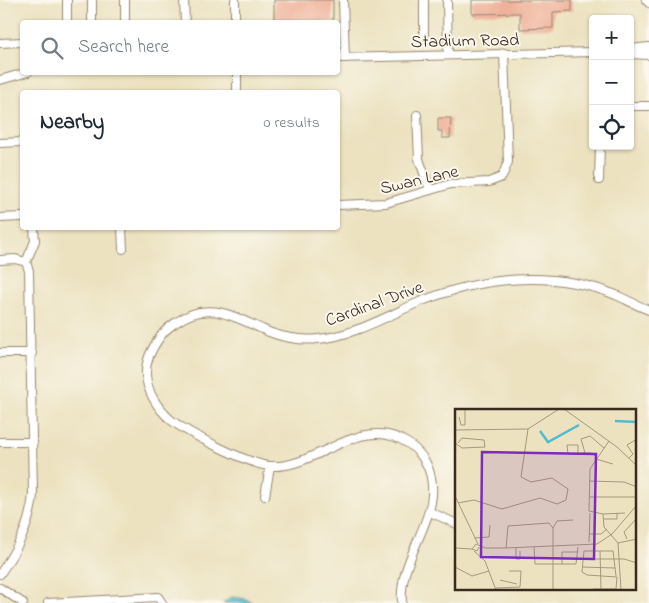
<!DOCTYPE html>
<meta charset="utf-8">
<style>
:root{--surface:#fff;--page:#f2f2f3;--text:#1f2937;--muted:#747a83;--line:#e0e1e3}
body{margin:0;font-family:"Indie Flower",sans-serif;background:var(--page);color:var(--text)}
.controls{position:absolute;right:15px;top:15px;display:grid;overflow:hidden;border-radius:5px;box-shadow:0 1px 4px #0004}
.controls button{width:45px;height:45px;display:grid;place-items:center;padding:0;border:0;border-bottom:1px solid var(--line);background:var(--surface);color:var(--text);font:25px sans-serif}
.list{margin:0;padding:0;list-style:none}
h2{display:flex;justify-content:space-between;align-items:center;height:65px;margin:0;padding:0 20px;font-size:21px}
h2 small{font-size:16px;font-weight:400;color:var(--muted)}
.icon{flex:none;width:28px;height:28px;fill:none;stroke:currentColor;stroke-width:2;stroke-linecap:round;stroke-linejoin:round}
.map{position:relative;flex:none;width:649px;height:603px;overflow:hidden}
.search{position:absolute;background:var(--surface);box-shadow:0 1px 4px #0004;left:20px;top:20px;width:320px;height:55px;display:flex;align-items:center;gap:12px;box-sizing:border-box;padding:0 18px;border-radius:5px;color:var(--muted);font-size:19px}
.panel{position:absolute;background:var(--surface);box-shadow:0 1px 4px #0004;left:20px;top:90px;width:320px;height:140px;border-radius:5px}
.map>svg:first-child{display:block}
</style>
<div class="map">
<svg width="649" height="603" viewBox="0 0 649 603">
<rect width="100%" height="100%" fill="#fbf7ec"/>
<filter id="ink" filterUnits="userSpaceOnUse"><feTurbulence type="fractalNoise" baseFrequency=".02" numOctaves="2"/><feDisplacementMap in="SourceGraphic" scale="10" xChannelSelector="R" yChannelSelector="G"/><feConvolveMatrix kernelMatrix="1 2 1 2 8 2 1 2 1" color-interpolation-filters="sRGB"/></filter>
<filter id="wash" filterUnits="userSpaceOnUse"><feTurbulence type="fractalNoise" baseFrequency=".0096" numOctaves="4" result="noise"/><feDisplacementMap in="SourceGraphic" scale="20" xChannelSelector="R" yChannelSelector="G"/><feGaussianBlur stdDeviation="1.12" result="paint"/><feColorMatrix in="noise" values="0 0 0 0 0 0 0 0 0 0 0 0 0 0 0 0 0 1.4 0 .05"/><feComposite in="paint" operator="in"/></filter>
<g filter="url(#wash)">
<rect width="100%" height="100%" fill="#ece2c0"/>
<polygon fill="#52bccf" stroke="#467376" points="232,597 246,599 253,603 223,603"/>
<g id="blocks">
<g fill="#eeab92">
<rect x="274" y="0" width="59" height="22"/>
<polygon points="472,0 572,0 572,11 553,12 553,28 520,29 520,13 472,14"/>
<polygon points="438,118 451,118 450,138 442,138 442,131 438,131"/>
</g>
</g>
</g>
<g filter="url(#ink)">
<use href="#blocks" fill-opacity="0" stroke="#94866f" stroke-width="1"/>
<g fill="none" stroke-linecap="round" stroke-linejoin="round">
<g stroke="#94866f" stroke-width="10">
<g id="minor">
<polyline points="67,0 67,22"/>
<polyline points="92,0 92,22"/>
<polyline points="125,0 125,22"/>
<polyline points="184,0 185,22"/>
<polyline points="235,0 235,22"/>
<polyline points="343,0 345,58"/>
<polyline points="424,0 424,34"/>
<polyline points="447,0 448,55"/>
<polyline points="646,0 649,3"/>
<polyline points="0,43 22,42"/>
<polyline points="630,49 649,47"/>
<polyline points="630,54 649,55"/>
<polyline points="338,58 593,52"/>
<polyline points="237,72 237,92"/>
<polyline points="0,80 28,72"/>
<polyline points="630,106 649,106"/>
<polyline points="417,115 419,159 430,190"/>
<polyline points="0,143 22,142"/>
<polyline points="599,180 600,146"/>
<polyline points="338,205 386,203 451,184 489,182 502,177 508,162 504,53"/>
<polyline points="0,218 22,217"/>
<polyline points="122,228 123,249"/>
<path d="M0,260l15,-1 11,3 3,9 4,224c-3,31 -16,54 -33,79"/>
<polyline points="26,262 35,241 34,228"/>
<polyline points="0,353 32,353"/>
<polyline points="0,442 33,442"/>
<polyline points="265,496 270,466"/>
<polyline points="430,512 457,524"/>
<polyline points="0,588 23,603"/>
<polyline points="48,603 158,597 162,603"/>
<path d="M402,603c-5,-49 48,-92 24,-140 -6,-11 -15,-19 -26,-24 -45,-21 -85,30 -130,27 -20,-1 -82,-33 -99,-46 -13,-11 -24,-28 -25,-45 -1,-14 6,-27 14,-38 4,-6 9,-10 15,-14 31,-23 56,-8 87,6 16,8 39,12 56,10 34,-3 68,-22 99,-36 63,-26 134,-34 199,-8 11,5 22,11 33,15"/>
</g>
</g>
<use href="#minor" stroke="#fff" stroke-width="8"/>
</g>
</g>
<g text-anchor="middle" stroke-width="4" stroke-linejoin="round" paint-order="stroke">
<g font-size="18" fill="#3b2a1e" stroke="#fbf7ec">
<text transform="translate(465 40) rotate(-1)" y="6">Stadium Road</text>
<text transform="translate(419 179) rotate(-13)" y="6">Swan Lane</text>
<text transform="translate(374 303) rotate(-20)" y="6">Cardinal Drive</text>
</g>
</g>
<g transform="translate(455 409)">
<rect width="181" height="181" fill="#ece2c0"/>
<path fill="none" stroke="#52bccf" stroke-width="2.5" d="M160,12l22,1M85,22l8,11 31,-17"/>
<path fill="none" stroke="#a5987f" stroke-width="1" d="M109,0l53,38 20,19M4,8l2,8h4v-16M0,21l73,-1 31,-20M154,32l-19,28 -1,42 14,3 1,13 14,16 3,47M0,34l7,5 23,-1 -1,-7 -22,-2 -4,5M130,44l-4,-14 9,-3 14,12M123,45v-9h-11l1,9h12l2,-1h9l6,4M174,49l4,-4 -6,-9 10,-6M141,50l17,5M134,72l35,1 13,5M0,87l23,48M134,88h48M3,94l16,-3 28,9 38,-11 17,6 9,-4 2,-11 -16,-11 -21,4 -10,-5 7,-48M148,105l22,-1M148,110h14v-6M98,119l4,-7 16,-1M134,125h12l6,-5M19,129l15,-1 1,-12M172,130l-3,-7 13,-14M134,133l1,-29M163,134l19,-4M24,138l-2,4 -5,-2 4,-5 9,4h21l91,-4 15,-10 25,-29M79,138l1,17h41l2,-17M0,139l17,1M51,139l2,-22 41,-3 4,5v62M61,139v11h4v-8M19,142l11,10 11,29M145,142l1,38M127,150h42l13,4M107,155v-12h16M0,158l17,9 17,-5M127,158l33,1M45,171l17,4M41,179l24,-1 1,-16h-12M138,180h23l1,-12 -30,-2 -5,-3 2,-21h29l3,25"/>
<path fill="#7b2cbf" fill-opacity="0.15" stroke="#7b2cbf" stroke-width="2.5" d="M27,43l114,2 -2,105 -113,-2z"/>
<rect width="181" height="181" fill="none" stroke="#3b2a1e" stroke-width="2.5"/>
</g>
</svg>
<div class="controls">
<button>+</button>
<button>−</button>
<button><svg class="icon" aria-label="locate" viewBox="0 0 24 24"><circle cx="12" cy="12" r="6"/><path d="M12 2v4M12 18v4M2 12h4M18 12h4"/></svg></button>
</div>
<div class="search"><svg class="icon" aria-label="search" viewBox="0 0 24 24"><circle cx="10" cy="10" r="6"/><path d="M15 15l6 6"/></svg>Search here</div>
<section class="panel">
<h2>Nearby<small>0 results</small></h2>
<ul class="list">
</ul>
</section>
</div>
